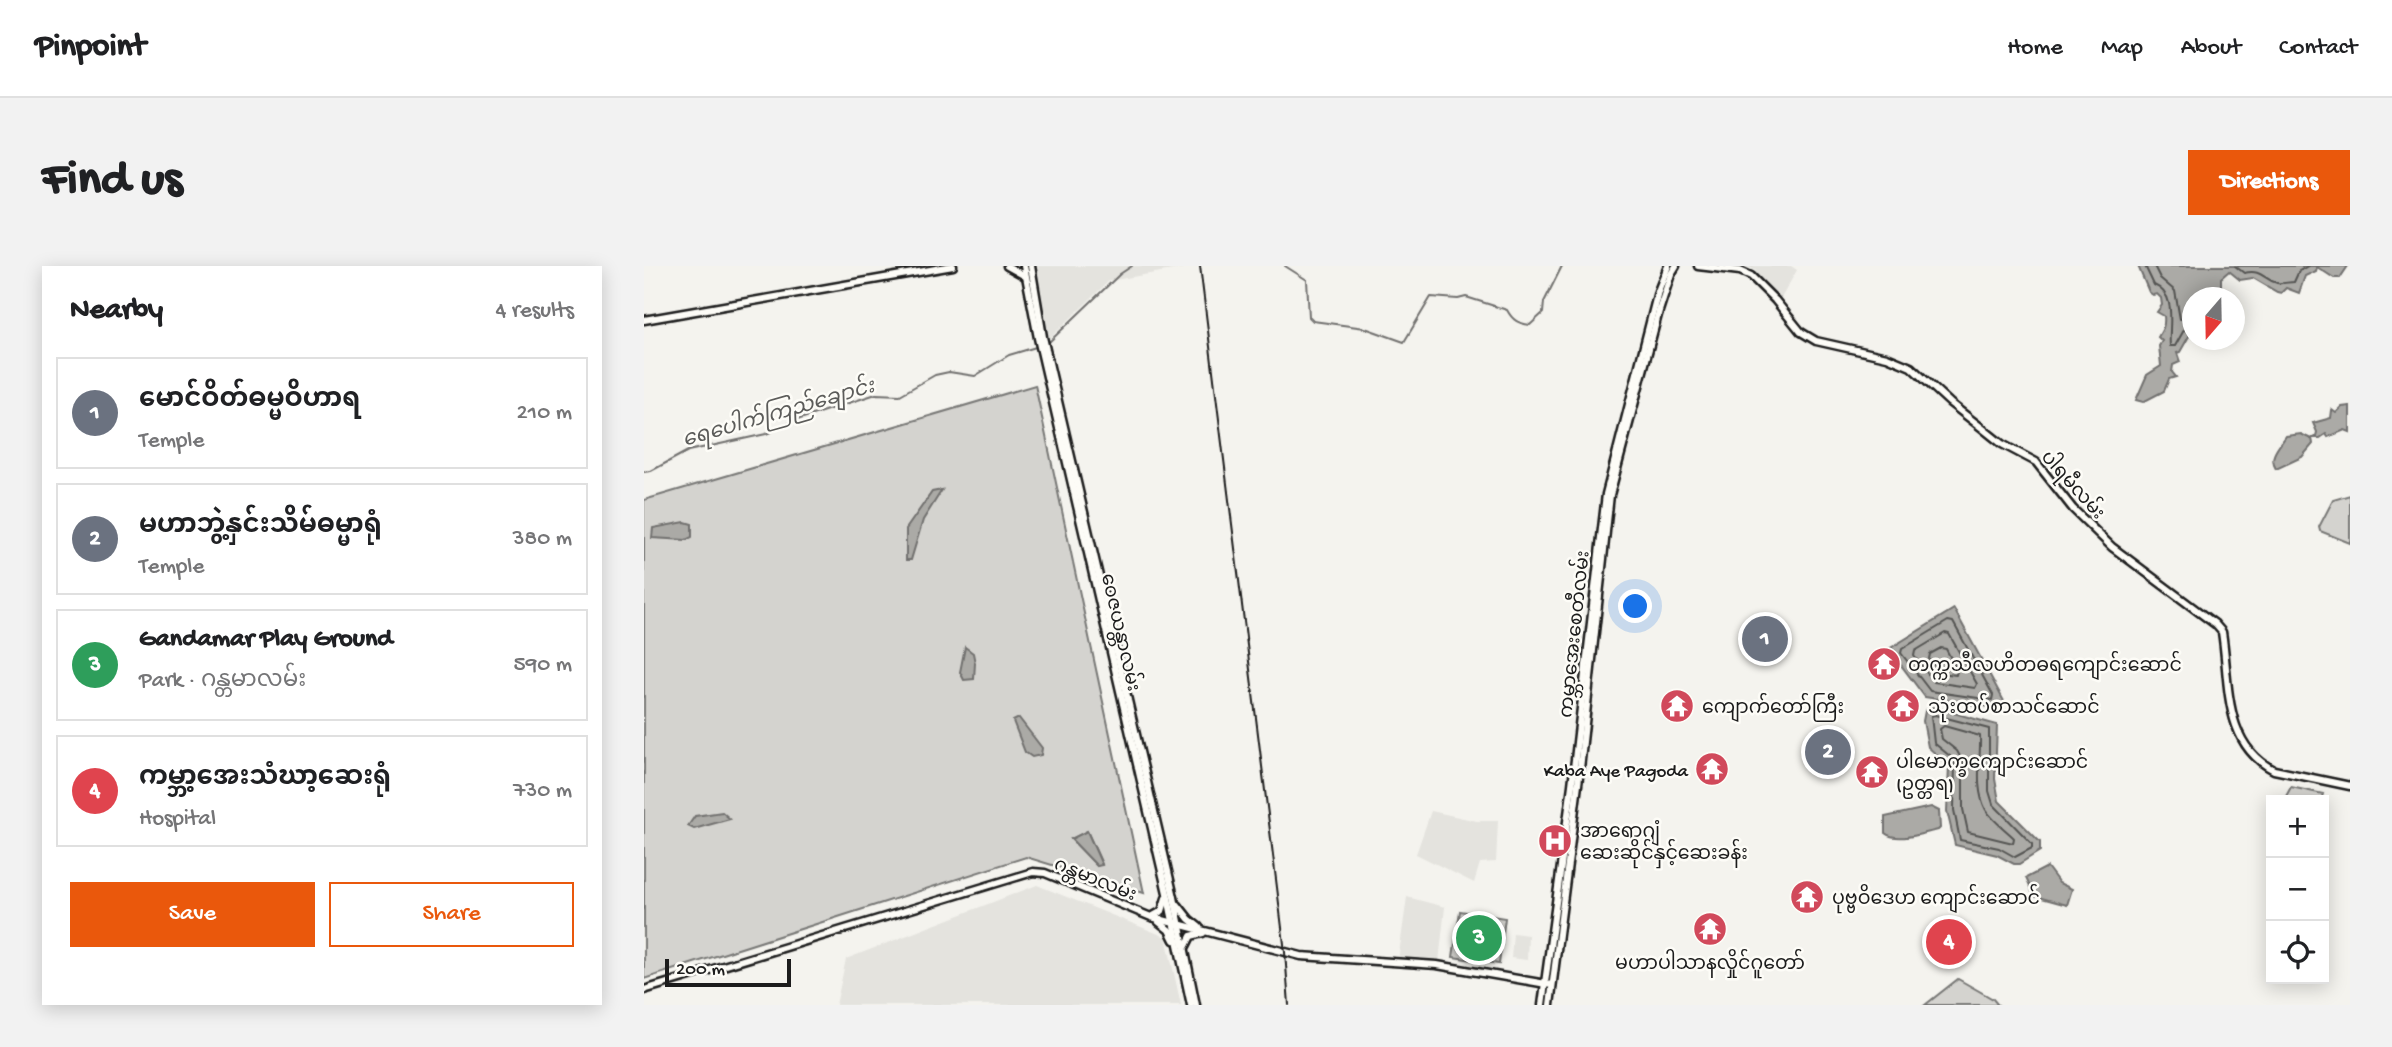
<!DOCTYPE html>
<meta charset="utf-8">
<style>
:root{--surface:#fff;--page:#f2f2f2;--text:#202124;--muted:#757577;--line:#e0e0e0;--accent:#ea580c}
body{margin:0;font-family:"Gochi Hand","Noto Sans Myanmar",sans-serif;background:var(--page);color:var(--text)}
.controls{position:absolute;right:21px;bottom:21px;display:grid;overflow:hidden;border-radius:0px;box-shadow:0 4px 18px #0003}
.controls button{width:63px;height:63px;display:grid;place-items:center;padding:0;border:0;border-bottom:2px solid var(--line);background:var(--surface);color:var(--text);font:35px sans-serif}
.compass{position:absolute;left:1538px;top:21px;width:63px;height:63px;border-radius:50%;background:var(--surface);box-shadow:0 4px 18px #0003;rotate:200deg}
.scale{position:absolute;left:21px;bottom:18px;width:126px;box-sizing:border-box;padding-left:7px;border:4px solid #1c1c1c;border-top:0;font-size:19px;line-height:24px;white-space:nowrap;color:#1c1c1c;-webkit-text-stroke:5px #fdfcf7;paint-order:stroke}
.you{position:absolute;left:992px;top:341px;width:24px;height:24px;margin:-18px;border:5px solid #fff;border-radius:50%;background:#1a73e8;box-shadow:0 0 0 10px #1a73e833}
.badge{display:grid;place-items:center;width:46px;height:46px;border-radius:50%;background:var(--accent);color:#fff;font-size:23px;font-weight:700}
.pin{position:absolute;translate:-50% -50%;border:4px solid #fff;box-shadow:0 2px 7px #0006}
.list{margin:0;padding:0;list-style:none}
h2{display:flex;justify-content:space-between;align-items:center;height:91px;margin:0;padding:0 28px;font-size:30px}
h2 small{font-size:23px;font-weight:400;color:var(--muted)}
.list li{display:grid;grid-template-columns:46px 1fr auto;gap:21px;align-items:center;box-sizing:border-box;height:112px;margin:0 14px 14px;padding:0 14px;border:2px solid var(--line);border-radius:0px}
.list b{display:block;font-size:26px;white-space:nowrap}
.list p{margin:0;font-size:23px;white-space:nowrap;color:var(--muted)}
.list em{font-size:23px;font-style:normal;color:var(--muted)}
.actions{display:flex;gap:14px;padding:21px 28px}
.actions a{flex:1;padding:16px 0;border:2px solid var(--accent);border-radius:0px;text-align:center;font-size:24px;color:var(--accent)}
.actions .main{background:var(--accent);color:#fff}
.icon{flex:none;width:38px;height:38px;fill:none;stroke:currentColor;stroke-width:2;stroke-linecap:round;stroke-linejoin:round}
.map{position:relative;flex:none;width:1706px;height:739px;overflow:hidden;border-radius:0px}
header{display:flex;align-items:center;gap:42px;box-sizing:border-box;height:98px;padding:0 35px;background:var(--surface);border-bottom:2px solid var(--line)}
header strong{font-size:33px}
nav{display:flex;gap:38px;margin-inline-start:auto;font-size:24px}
.intro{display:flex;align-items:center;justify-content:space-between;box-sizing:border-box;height:168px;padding:0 42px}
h1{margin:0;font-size:49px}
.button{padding:18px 32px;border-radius:0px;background:var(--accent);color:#fff;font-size:24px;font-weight:700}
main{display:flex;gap:42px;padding:0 42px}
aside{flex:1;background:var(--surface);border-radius:0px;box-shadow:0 4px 18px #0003}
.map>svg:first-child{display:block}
</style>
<header>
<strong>Pinpoint</strong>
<nav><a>Home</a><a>Map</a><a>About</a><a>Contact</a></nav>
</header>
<div class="intro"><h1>Find us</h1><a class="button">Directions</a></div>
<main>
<aside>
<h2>Nearby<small>4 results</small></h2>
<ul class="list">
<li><span class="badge" style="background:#6b7280">1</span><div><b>မောင်ဝိတ်ဓမ္မဝိဟာရ</b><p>Temple</p></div><em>210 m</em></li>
<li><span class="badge" style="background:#6b7280">2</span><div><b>မဟာဘွဲ့နှင်းသိမ်ဓမ္မာရုံ</b><p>Temple</p></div><em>380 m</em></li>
<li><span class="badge" style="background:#2e9e5b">3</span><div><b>Gandamar Play Ground</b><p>Park · ဂန္တမာလမ်း</p></div><em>590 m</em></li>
<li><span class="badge" style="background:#e0444e">4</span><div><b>ကမ္ဘာ့အေးသံဃာ့ဆေးရုံ</b><p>Hospital</p></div><em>730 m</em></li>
</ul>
<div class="actions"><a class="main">Save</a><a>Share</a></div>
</aside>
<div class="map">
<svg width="1706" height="739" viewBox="0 0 1706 739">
<rect width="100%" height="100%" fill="#f4f3ee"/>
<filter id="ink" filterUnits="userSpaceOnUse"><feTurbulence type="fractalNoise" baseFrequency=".0143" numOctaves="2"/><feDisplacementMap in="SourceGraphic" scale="14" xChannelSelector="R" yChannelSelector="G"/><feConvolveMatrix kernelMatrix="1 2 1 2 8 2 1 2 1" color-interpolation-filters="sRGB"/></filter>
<g filter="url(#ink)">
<g fill="#e4e3de">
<polygon points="394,0 551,0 465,15 404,74 392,10"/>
<polygon points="1103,0 1147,0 1153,4 1136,34 1111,7 1112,5"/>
<polygon points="787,545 833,555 854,555 852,596 836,597 830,617 772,588"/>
<polygon points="393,619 522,671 537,739 192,739 202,693"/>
<polygon points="763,631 801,641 795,696 754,695"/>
<polygon points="869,667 884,669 883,694 867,692"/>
</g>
<g fill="#d4d3cf" stroke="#787876" stroke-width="2" fill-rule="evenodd">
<path d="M391,119l109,508 -118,-36 -382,122v-479zM443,565l15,33 -5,2 -26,-27z"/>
<polygon points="1706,229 1706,277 1676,265 1675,261 1689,234"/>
<polygon points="1647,521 1679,528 1677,534 1640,534"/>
<polygon points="816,645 861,652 855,698 809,691"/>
<polygon points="1314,713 1349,733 1354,739 1281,739"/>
</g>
<g fill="#abaaa6" stroke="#72716f" stroke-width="2">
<path d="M1494,0h210l-8,12h-6l-17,-11 -1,4 -11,5 -6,17 -13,-5 -5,5 -4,-1 -24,-14 -13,2 -11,-9 -8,7v11l-7,8 -22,1v33l-12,21 -3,1 3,9 -7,3 -1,7 4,5 -7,2 -5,12 -21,11 -7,-2 11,-25 14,-9 -2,-20 3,-5 -4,-4c5,-8 7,-12 6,-21l-7,-4 5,-7 -1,-7 -4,-4 -4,1 -4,-3z"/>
<path d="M1706,140v26l-5,-2 -17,7 -2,-3 -6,4h-8l1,6 -11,13 -26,12c-8,-13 3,-22 10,-33l15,-2 10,5 5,-3 1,-4 -4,-9 18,-5 1,-8 4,3 6,-6z"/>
<polygon points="298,224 279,254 267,294 262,294 262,263 288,226"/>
<polygon points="41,256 48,258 48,271 42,274 8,272 9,262"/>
<polygon points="1310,343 1361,437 1352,442 1281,431 1245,383"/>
<polygon points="321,381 329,387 331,397 330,413 320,414 316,406"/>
<polygon points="1288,441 1353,459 1351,513 1355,535 1396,576 1396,585 1375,598 1370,598 1353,589 1311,579 1303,545 1305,500 1284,481 1279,455 1281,445"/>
<polygon points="375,452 398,482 397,489 388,491 381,486 369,455"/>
<path d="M1287,541l8,4 1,17 -2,2c-15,3 -41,13 -53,3v-16z"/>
<polygon points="78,546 86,553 50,563 44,560 51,550"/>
<polygon points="443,565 458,599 453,600 427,573"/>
<polygon points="1403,601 1415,617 1428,623 1423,639 1390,630 1382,612"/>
</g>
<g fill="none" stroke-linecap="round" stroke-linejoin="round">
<g stroke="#555553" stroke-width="2">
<path d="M1501,0l9,19c24,10 14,41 16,61h5l9,-16 8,-2"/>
<polyline points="1510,0 1516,12 1531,25 1536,53 1548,53"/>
<path d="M1591,0l9,7c19,-4 18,6 33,10 4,1 12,-1 17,-1l5,-11 9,-5"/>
<polygon points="1304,355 1309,356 1349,429 1348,434 1286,425 1257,387 1258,383"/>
<polygon points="1301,367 1305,368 1333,418 1331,422 1290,416 1270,390 1271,385"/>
<polygon points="1297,382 1302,383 1313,404 1312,409 1296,407 1285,393 1286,388"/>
<polygon points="1291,449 1345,463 1345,525 1349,538 1388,578 1388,582 1371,591 1355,582 1316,574 1310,544 1311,498 1307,491 1290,477 1287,450"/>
<path d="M1300,460l36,10c1,24 -6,52 6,74 7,11 19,19 28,28l-1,5 -45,-11 -5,-23v-47l-6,-11 -15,-12 -2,-10z"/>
</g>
<g stroke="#72716f" stroke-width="2">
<path d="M641,0l22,14 2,37 4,4 52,7 39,14 27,-45 27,2 8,-2 41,13c6,11 11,13 23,15l13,-12 1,-11 18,-36"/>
<polyline points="404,77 476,8 488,0"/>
<polyline points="0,206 7,205 44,185 122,168 153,154 232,128 256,129 291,109 305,106 331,110 365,89 392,81"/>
</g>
<g stroke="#1c1c1c" stroke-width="11">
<g id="major">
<polyline points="363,0 381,10"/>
<polyline points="380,0 394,72 523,627 547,739"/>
<polyline points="387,0 399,71 530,631 552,739"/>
<path d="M1054,0l42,5 11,5 24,24 26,32 15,9 71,16 24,10 39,36 32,25 20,16 34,18 37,47 39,38 103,77 7,8c8,49 0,112 52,138l76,16"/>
<polyline points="0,54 309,0"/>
<polyline points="534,639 545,653 555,661"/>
<polyline points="509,650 518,645 522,632"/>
<polyline points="515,656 525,664 530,674"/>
<polyline points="542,680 547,670 559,667"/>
<polyline points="0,724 389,606 401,607 507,651 657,690 793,699 908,719"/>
<polyline points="898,739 928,519 962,228 1014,25 1024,0"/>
<polyline points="906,739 936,503 966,229 1015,45 1027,8 1032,0"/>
</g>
</g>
<use href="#major" stroke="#fdfcf7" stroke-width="6"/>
<polyline stroke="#1c1c1c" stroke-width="2" points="556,0 641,686 645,739"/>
</g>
</g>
<defs>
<g id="temple-disc" transform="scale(1.75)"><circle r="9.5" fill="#d1495b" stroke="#fdfcf7"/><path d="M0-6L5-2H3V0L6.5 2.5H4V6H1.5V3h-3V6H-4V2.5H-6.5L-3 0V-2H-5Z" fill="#fff"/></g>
<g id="hospital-disc" transform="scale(1.75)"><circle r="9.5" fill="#d1495b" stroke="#fdfcf7"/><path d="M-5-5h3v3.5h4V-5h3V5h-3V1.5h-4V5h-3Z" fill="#fff"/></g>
</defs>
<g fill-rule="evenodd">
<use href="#temple-disc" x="1240" y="398"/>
<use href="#temple-disc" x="1033" y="440"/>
<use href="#temple-disc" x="1259" y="440"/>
<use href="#temple-disc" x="1068" y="503"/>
<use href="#temple-disc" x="1228" y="506"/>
<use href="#hospital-disc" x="911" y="575"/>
<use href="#temple-disc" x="1163" y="631"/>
<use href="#temple-disc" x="1066" y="663"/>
</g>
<g text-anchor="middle" stroke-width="5" stroke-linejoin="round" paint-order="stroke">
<g font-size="19" fill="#1c1c1c" stroke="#fdfcf7">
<text transform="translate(1430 218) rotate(48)" y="7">ပါရမီလမ်း</text>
<text transform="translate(478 366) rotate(77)" y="7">ဝေဇယန္တာလမ်း</text>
<text transform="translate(929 368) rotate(-84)" y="7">ကမ္ဘာအေးစေတီလမ်း</text>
<text transform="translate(452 612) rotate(22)" y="7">ဂန္တမာလမ်း</text>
</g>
<g font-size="19" fill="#1c1c1c" stroke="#fdfcf7" text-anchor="start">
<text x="1264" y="405">တက္ကသီလဟိတဓရကျောင်းဆောင်</text>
<text x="1058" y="447">ကျောက်တော်ကြီး</text>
<text x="1284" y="447">သုံးထပ်စာသင်ဆောင်</text>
<text x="1252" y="502">ပါမောက္ခကျောင်းဆောင်<tspan x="1252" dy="22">(ဥတ္တရ)</tspan></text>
<text x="1044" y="510" text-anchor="end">Kaba Aye Pagoda</text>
<text x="936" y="571">အာရောဂျံ<tspan x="936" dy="22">ဆေးဆိုင်နှင့်ဆေးခန်း</tspan></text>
<text x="1188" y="638">ပုဗ္ဗဝိဒေဟ ကျောင်းဆောင်</text>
<text x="1066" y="703" text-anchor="middle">မဟာပါသာနလှိုင်ဂူတော်</text>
</g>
<g font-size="21" font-style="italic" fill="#5c5c5a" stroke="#fdfcf7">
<text transform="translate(134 146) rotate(-16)" y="7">ရေပေါက်ကြည်ချောင်း</text>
</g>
</g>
</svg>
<div class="controls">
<button>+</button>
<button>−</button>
<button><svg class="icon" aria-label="locate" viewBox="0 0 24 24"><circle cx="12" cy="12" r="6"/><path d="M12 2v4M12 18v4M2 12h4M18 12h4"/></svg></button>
</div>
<svg class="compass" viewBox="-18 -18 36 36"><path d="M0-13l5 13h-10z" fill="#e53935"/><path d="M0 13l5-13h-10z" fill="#757577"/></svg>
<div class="scale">200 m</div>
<div class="you"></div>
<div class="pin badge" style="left:1121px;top:373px;background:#6b7280">1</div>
<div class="pin badge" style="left:1184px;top:486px;background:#6b7280">2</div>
<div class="pin badge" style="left:835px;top:672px;background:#2e9e5b">3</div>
<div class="pin badge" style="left:1305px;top:676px;background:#e0444e">4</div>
</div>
</main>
